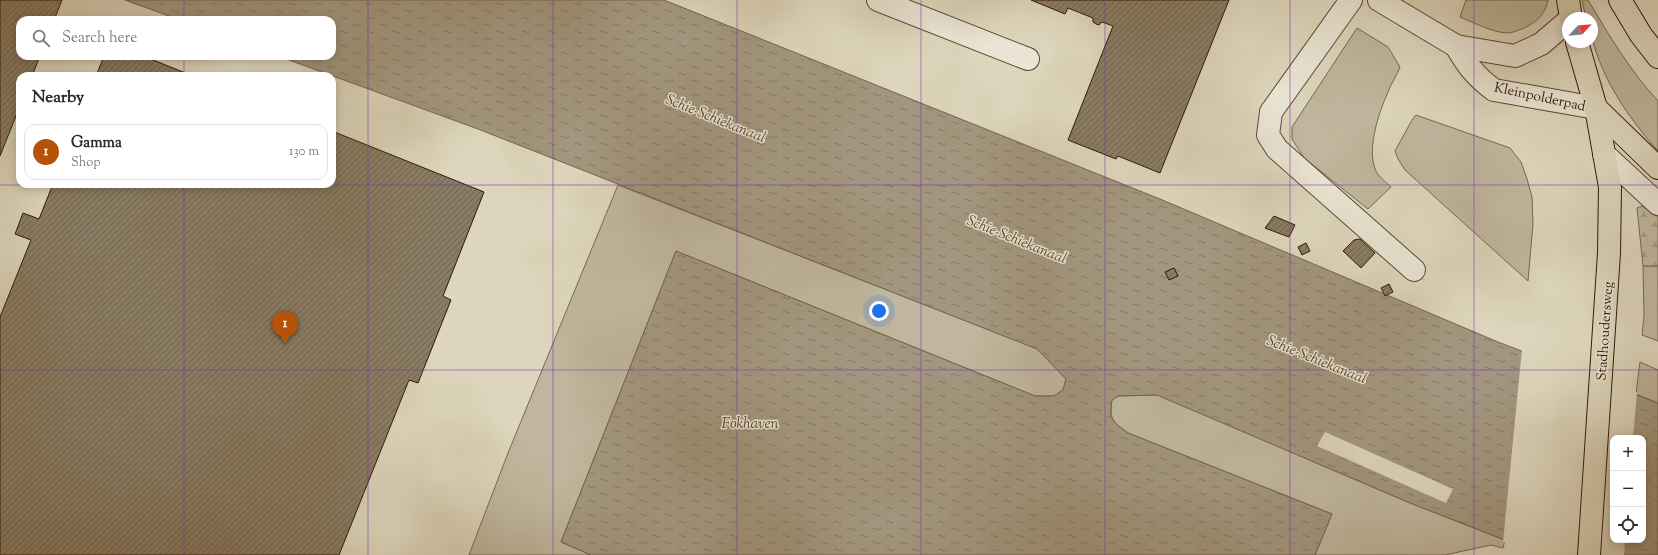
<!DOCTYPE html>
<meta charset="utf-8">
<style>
:root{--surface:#fff;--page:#f2f2f3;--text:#2b2b33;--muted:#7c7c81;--line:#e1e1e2;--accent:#b45309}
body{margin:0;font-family:"Sorts Mill Goudy",serif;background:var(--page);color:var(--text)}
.controls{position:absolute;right:12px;bottom:12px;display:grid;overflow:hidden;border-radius:8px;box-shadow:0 2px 10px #0003}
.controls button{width:36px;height:36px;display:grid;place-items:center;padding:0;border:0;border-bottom:1px solid var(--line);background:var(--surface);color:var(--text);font:20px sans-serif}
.compass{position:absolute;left:1562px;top:12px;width:36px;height:36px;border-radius:50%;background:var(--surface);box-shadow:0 2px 10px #0003;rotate:64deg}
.you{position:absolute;left:879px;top:311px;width:14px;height:14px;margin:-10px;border:3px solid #fff;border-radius:50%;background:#1a73e8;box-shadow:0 0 0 6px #1a73e833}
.badge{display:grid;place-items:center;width:26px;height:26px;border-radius:50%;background:var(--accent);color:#fff;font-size:13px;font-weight:700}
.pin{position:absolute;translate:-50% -33px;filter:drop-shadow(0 1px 2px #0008)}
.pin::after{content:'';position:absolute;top:21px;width:14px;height:12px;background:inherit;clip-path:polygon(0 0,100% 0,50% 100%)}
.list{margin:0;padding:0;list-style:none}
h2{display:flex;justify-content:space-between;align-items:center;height:52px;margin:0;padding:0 16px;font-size:17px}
h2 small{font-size:13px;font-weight:400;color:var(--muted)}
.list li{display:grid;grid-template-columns:26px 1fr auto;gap:12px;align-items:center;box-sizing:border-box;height:56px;margin:0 8px 8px;padding:0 8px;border:1px solid var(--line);border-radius:12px}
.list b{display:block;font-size:15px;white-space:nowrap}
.list p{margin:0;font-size:13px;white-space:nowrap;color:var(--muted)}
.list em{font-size:13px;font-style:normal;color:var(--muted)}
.icon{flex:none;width:22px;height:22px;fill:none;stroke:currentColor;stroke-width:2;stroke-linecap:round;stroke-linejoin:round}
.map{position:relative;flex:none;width:1658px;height:555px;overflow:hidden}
.search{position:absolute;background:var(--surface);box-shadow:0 2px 10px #0003;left:16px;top:16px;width:320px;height:44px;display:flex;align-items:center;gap:10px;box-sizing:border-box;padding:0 14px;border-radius:12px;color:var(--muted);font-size:15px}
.panel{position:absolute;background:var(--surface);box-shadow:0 2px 10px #0003;left:16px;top:72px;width:320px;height:116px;border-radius:12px}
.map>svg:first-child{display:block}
</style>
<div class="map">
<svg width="1658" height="555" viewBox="0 0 1658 555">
<defs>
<pattern id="forest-firs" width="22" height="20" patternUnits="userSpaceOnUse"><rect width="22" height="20" fill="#bfb69d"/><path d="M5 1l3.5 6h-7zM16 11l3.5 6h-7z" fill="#a49c86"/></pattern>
<pattern id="water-ripples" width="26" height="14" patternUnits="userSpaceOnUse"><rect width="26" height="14" fill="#a2967e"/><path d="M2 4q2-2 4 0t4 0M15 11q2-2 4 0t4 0" fill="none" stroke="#847a65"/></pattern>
<pattern id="building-hatch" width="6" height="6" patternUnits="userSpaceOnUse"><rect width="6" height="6" fill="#897c64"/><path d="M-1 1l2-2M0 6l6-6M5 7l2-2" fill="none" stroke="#706550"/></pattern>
</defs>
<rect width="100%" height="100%" fill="#ddd6bc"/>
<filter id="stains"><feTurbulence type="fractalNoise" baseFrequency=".005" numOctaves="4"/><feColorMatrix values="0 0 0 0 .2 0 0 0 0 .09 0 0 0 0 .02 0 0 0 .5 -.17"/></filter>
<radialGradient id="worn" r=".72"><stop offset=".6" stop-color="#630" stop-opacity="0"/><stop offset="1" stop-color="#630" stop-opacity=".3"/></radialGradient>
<g fill="#bfb69d" stroke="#766851">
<path d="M1466,0h82c-3,17 -16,26 -32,31 -2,1 -6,2 -9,2 -16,-1 -32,-10 -47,-16z"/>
<path d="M1582,0h6c21,35 42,71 70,101v50c-28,-31 -57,-73 -66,-114 -1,-6 0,-13 0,-19h-6z"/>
<path d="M1357,28l31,19 12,20c-3,9 -9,16 -12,25 -9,20 -22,58 -12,79 3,6 10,11 15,16l-23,22 -64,-51 -12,-19v-12z"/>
<polygon points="1416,115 1510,148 1521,162 1527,179 1532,197 1533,224 1528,281 1405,170 1398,159 1395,151 1412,120"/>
<polygon points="618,185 1038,349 1066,379 1063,390 1054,396 1035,396 676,251 561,542 591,555 469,555 508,453"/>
<polygon points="1643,266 1658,266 1658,341 1642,335 1644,316"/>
<polygon points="1640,362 1658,370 1658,403 1636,394"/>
<path d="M1158,395l252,108 95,37 -2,8 -12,-3 -46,10h-130l17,-41 -204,-81c-15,-11 -19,-13 -16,-33l6,-4z"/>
</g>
<polygon fill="url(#forest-firs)" stroke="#766851" points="1642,206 1658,217 1658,266 1643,266 1637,208"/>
<path fill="url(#water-ripples)" stroke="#74644e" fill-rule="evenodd" d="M125,0h539l496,199 338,143 160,61v152h-115l-133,-52 -253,-108 -39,1 -6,4c-4,20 1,22 16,33l204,81 -17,41h-724l-30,-13 115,-291 359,145h19l9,-6 3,-11 -29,-30 -559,-220 -200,-73h54v-36h-152zM1613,438h30v102h-30z"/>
<g fill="#ddd6bc">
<polygon points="1522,349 1637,392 1633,438 1613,438 1613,540 1625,540 1624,555 1537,555 1503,542"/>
<polygon points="1325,432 1453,489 1446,503 1317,446"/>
</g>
<g fill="url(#building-hatch)" stroke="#2e1a05">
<polygon points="0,0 62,0 54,20 20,20 20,56 40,56 32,76 20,76 20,106 0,156"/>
<polygon points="1031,0 1229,0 1160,173 1118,156 1116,159 1068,140 1113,26 1102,22 1099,25 1096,24 1093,22 1093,18 1068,8 1065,14"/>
<polygon points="104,56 143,56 193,76 96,76"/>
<polygon points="332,131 484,192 443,296 451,300 418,383 409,380 339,555 0,555 0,317 31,240 15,234 23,213 39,219 53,184 332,184"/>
<polygon points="1274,216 1295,225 1289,237 1265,228"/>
<polygon points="1360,239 1375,253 1361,268 1343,251 1354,240"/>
<polygon points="1306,243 1310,251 1302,255 1298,247"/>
<polygon points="1174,268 1178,276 1169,280 1165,272"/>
<polygon points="1389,284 1393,292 1385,296 1381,288"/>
</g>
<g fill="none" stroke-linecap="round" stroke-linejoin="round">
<g stroke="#5a4933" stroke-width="24">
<g id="minor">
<polyline points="878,0 1028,59"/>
<polyline points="1351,0 1271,112 1268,135 1277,149 1414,270"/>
<polyline points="1379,0 1456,46 1515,56 1541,44 1568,21"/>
<path d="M1456,46c11,19 20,31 38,44l102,18"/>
<polyline points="1604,154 1658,204"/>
</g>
</g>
<g stroke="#2e1a05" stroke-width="24">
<g id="major">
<polyline points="1568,0 1571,18"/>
<polyline points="1577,42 1596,108 1610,187 1609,253 1589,555"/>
<polyline points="1596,108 1658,168"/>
</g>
</g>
<g stroke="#2e1a05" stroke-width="24">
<polyline id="highway" points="1620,0 1641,35 1658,57"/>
</g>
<use href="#minor" stroke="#e9e4d3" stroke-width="22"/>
<use href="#major" stroke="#ddd6bc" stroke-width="22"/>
<use href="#highway" stroke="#ddd6bc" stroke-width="22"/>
</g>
<path fill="none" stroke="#7b2cbf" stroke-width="1" stroke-opacity="0.55" d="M184,0v20M368,0v555M553,0v555M737,0v555M921,0v555M1105,0v555M1290,0v555M1474,0v555M184,56v20M184,184v371M0,185h1658M0,370h1658"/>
<g text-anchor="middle" stroke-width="3" stroke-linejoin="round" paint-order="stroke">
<g font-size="14" fill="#2e1a05" stroke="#e9e4d3">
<text transform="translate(1540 96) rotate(12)" y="5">Kleinpolderpad</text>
<text transform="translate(1604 331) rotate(-86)" y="5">Stadhoudersweg</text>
</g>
<g font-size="15" font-style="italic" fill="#57452f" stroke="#e9e4d3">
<text transform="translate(716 118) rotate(22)" y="5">Schie-Schiekanaal</text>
<text transform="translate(1017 239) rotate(22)" y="5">Schie-Schiekanaal</text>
<text transform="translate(1317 359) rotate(22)" y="5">Schie-Schiekanaal</text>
<text x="750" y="428">Fokhaven</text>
</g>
</g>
<rect width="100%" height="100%" filter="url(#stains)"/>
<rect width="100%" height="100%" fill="url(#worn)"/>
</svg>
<div class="controls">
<button>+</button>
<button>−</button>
<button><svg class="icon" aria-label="locate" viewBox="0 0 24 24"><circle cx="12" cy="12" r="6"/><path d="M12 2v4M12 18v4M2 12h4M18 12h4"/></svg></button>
</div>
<svg class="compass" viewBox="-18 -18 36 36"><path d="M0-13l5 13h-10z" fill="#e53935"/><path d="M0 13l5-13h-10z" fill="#7c7c81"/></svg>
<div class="you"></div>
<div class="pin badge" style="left:285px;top:344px">1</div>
<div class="search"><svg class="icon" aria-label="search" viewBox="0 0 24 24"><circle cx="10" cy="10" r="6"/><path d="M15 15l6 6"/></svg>Search here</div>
<section class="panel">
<h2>Nearby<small></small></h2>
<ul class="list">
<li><span class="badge">1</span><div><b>Gamma</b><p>Shop</p></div><em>130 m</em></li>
</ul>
</section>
</div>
